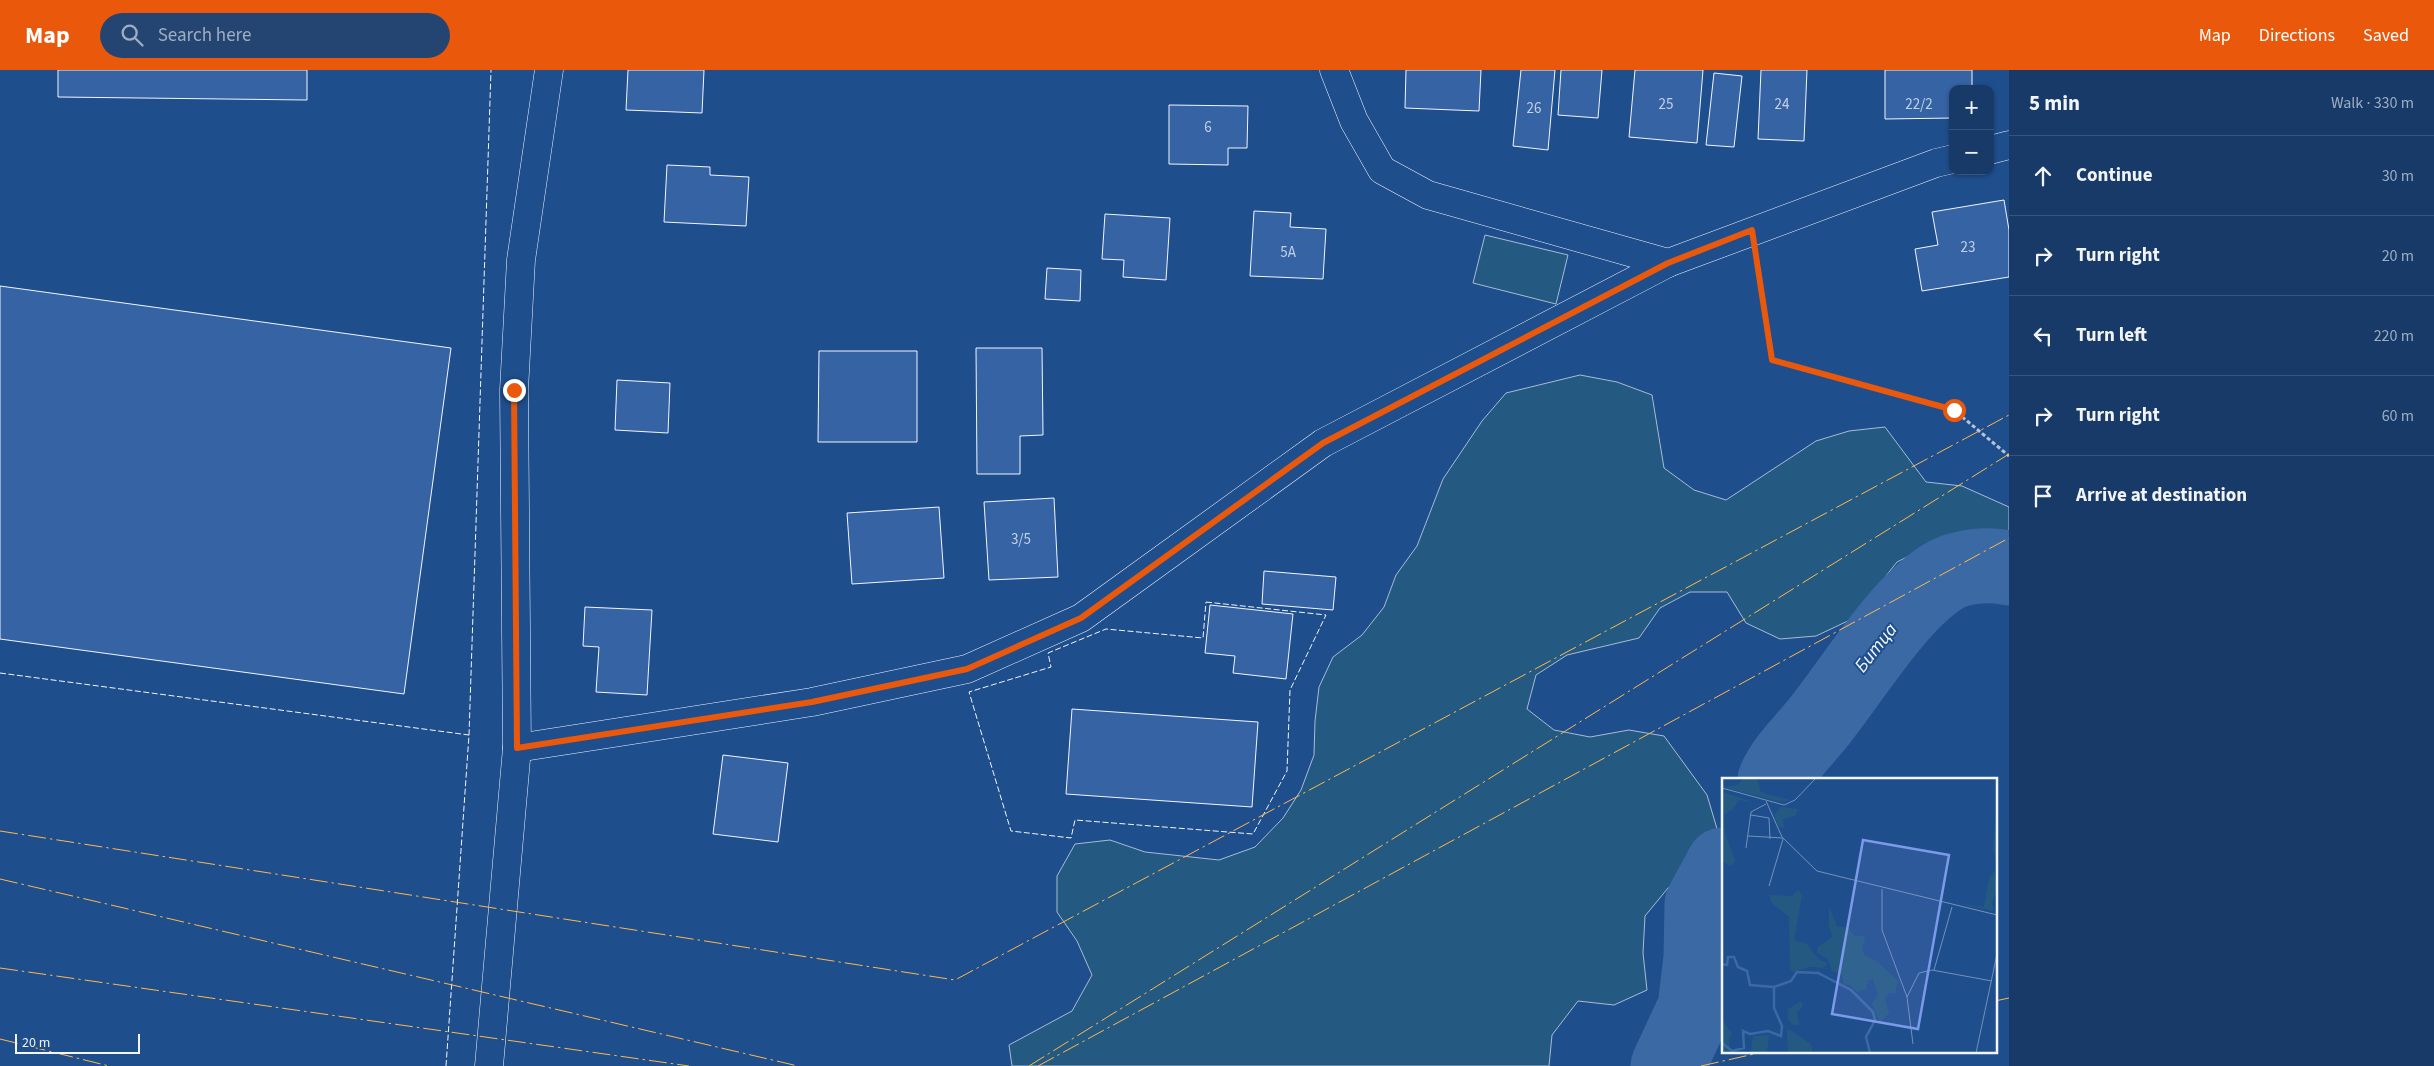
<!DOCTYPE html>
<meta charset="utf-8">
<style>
:root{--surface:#173a69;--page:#244571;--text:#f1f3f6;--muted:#9eadc0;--line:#36547d;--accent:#ea580c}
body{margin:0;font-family:"Source Sans 3",sans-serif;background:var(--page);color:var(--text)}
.controls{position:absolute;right:15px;top:15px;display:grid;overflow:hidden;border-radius:10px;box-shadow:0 1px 4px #0004}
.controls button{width:45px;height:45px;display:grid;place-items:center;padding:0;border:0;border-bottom:1px solid var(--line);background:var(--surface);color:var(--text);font:25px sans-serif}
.scale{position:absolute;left:15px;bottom:12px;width:125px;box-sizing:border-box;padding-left:5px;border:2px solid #f2f6ff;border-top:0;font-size:14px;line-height:18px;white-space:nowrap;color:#f2f6ff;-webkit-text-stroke:4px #1f4e8c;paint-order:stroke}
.stop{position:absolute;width:15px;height:15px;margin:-11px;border:4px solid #ea580c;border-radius:50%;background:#fff}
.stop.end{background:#ea580c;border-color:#fff;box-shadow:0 1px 5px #0008}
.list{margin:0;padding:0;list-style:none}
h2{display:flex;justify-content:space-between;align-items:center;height:65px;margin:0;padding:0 20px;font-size:21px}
h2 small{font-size:16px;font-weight:400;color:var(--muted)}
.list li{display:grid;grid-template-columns:32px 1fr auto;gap:15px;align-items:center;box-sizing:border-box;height:80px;padding:0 20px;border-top:1px solid var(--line)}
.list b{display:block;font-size:19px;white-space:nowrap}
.list em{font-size:16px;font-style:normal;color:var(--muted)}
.icon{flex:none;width:28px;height:28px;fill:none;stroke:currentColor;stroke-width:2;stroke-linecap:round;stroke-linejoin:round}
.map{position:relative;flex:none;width:2009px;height:996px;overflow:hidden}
header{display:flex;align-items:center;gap:30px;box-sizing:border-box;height:70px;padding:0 25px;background:var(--accent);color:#fff}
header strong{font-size:24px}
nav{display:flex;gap:28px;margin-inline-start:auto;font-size:18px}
.search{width:350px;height:45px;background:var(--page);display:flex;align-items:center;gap:12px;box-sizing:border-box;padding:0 18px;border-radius:28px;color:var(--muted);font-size:19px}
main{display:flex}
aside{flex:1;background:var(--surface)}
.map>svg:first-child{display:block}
</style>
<header>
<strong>Map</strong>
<div class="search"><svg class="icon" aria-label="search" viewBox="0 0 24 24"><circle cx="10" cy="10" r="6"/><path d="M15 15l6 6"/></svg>Search here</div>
<nav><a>Map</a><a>Directions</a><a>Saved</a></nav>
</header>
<main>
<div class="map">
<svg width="2009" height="996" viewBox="0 0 2009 996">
<rect width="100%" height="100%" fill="#1f4e8c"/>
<g fill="#245a82" stroke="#a8bbd7">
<polygon points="1485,165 1568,185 1556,234 1473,213"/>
<polygon points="1580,305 1617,312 1652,325 1664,398 1694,420 1726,430 1816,371 1849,361 1885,357 1926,412 1962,416 2009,437 2009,461 2001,474 1966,469 1931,475 1897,492 1852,549 1816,566 1780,569 1746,553 1727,522 1690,522 1660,538 1639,568 1567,585 1536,605 1527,639 1554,660 1590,667 1629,660 1664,666 1707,725 1718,762 1695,792 1668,818 1645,846 1643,883 1647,920 1614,935 1578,931 1552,965 1549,996 1012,996 1009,975 1072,941 1092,905 1077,871 1057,842 1057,806 1075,774 1110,770 1145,782 1219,790 1255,777 1283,748 1301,720 1314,685 1315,651 1319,617 1333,587 1362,565 1384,537 1396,505 1417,476 1443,409 1482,351 1506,323"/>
</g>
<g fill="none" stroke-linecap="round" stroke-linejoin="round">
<g stroke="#3b69a3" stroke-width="75">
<path d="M1775,710c10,-23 31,-41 46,-61 34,-43 76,-113 121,-142 19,-12 46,-13 67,-9"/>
<polyline points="1668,996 1695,938 1701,888 1702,834 1723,795"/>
</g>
</g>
<g fill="#3563a3" stroke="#f2f6ff">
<polygon points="58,0 307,0 307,30 58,27"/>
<polygon points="628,0 704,0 702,43 626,40"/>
<polygon points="1406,0 1481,0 1479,41 1405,38"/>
<polygon points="1521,0 1555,0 1548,80 1513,76"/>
<polygon points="1561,0 1602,0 1598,48 1558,45"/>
<polygon points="1635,0 1703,0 1697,73 1629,67"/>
<polygon points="1761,0 1807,0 1804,71 1758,69"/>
<polygon points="1885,0 1972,0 1972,19 1953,19 1953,48 1885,49"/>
<polygon points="1714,3 1742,6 1734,77 1706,75"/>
<polygon points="1169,35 1248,36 1247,78 1228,78 1228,95 1169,94"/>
<polygon points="667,95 710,97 710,105 749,107 746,156 664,152"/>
<polygon points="2004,130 2009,160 2009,207 1922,221 1915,179 1938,175 1932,142"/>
<polygon points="1254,141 1291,143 1290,157 1326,159 1323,209 1250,206"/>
<polygon points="1105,144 1170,148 1166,210 1123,207 1124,190 1102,189"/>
<polygon points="1047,198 1081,200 1080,231 1045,229"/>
<polygon points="0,216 451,278 404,624 0,569"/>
<polygon points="976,278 1042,278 1043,365 1020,366 1020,404 977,404"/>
<polygon points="819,281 917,281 917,372 818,372"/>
<polygon points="617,310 670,313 668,363 615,360"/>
<polygon points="1054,428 1058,507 989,510 984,432"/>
<polygon points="939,437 944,508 852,514 847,443"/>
<polygon points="1264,501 1336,507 1333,540 1262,534"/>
<polygon points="1210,535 1293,544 1286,609 1233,603 1235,586 1205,583"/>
<polygon points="585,537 652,540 647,625 596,622 599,577 583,576"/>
<polygon points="1072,639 1258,652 1252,737 1066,724"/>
<polygon points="723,685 788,693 778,772 713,764"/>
</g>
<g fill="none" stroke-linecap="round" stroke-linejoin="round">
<g stroke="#f2f6ff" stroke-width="29">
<g id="minor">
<polyline points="1334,0 1354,51 1382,100 1428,125 1668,193"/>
<polyline points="1990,80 2009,75"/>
<polyline points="517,678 812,632 967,599 1081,548 1323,373 1668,193 1936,93 1953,89"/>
<polyline points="489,996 517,678 514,320 521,190 549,0"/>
</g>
</g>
<polyline stroke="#b3c4dc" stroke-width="3" stroke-dasharray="4 2.5" stroke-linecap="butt" points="1758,197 1773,290 1954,340 2009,386"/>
<use href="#minor" stroke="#1f4e8c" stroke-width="28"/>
<g stroke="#f2f6ff" stroke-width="1" stroke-dasharray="6 2.5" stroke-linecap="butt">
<polygon points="1206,532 1326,545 1290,620 1287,701 1253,764 1075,750 1071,768 1011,761 969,622 1051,597 1048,583 1106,559 1203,568"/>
<polyline points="0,603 469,665"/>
<polyline points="446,996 469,665 491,0"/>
</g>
<g stroke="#ffb74d" stroke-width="1" stroke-dasharray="18 4 2.5 4" stroke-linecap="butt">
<polyline points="0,761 955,910 2009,345"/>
<polyline points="0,809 798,996"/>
<polyline points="0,898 689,996"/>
<polyline points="1995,931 2009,928"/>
<polyline points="0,969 109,996"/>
<polyline points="1029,996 2009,384"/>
<polyline points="1038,996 2009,468"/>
<polyline points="1701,996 1763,982"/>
</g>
</g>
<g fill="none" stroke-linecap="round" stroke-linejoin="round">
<polyline stroke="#ea580c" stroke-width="6" points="514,320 517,678 812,632 967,599 1081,548 1323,373 1668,193 1752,160 1772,290 1954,340"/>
</g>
<g text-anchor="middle" stroke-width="4" stroke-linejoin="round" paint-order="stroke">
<g font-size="15" fill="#c3d1e8">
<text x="1666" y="39">25</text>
<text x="1782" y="39">24</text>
<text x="1919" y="39">22/2</text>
<text x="1534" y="43">26</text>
<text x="1208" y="62">6</text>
<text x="1968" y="182">23</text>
<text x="1288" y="187">5А</text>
<text x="1021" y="474">3/5</text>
</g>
<g font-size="19" font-style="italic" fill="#f2f6ff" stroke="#1f4e8c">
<text transform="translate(1875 577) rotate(-52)" y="7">Битца</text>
</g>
</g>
<g transform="translate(1722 708)">
<rect width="275" height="275" fill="#1f4e8c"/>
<path d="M22,0h13l4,14 28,8 -7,2 -60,-15 16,-2zM0,14l31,10 -14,-2 -7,10 -8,4 1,19 10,27 -4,6 -9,-5zM275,26v62l-4,-18zM59,29l17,2 -3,7 -12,3 1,9 -5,-1 -5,-12zM273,92l2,20 -5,14 2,7 -38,-8 28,4 5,-28zM76,111l4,6 -8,45 13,4 11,15 10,5 -5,4 -13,-1 -17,5 -3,-4 -1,-51 -18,-15 -1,-7 22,1zM107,129l8,19 12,2 5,8h11l-3,13 2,6 14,7 20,19 -3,12h-6l-4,5 4,15 -9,10 -8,-19 6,-10 -5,-15 -5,1 -2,9 -9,3 -7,-7 -6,-1 -2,-9 -10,-4 -4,-12 -11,-6 1,-6 15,-10 -4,-11zM79,223l2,5 -6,7 2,12h-6l-5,-6v-10zM0,241l10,15 -3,5 1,14h-8zM68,252l21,14 2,9h-25l-1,-22zM47,257l-2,18h-16l2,-17z" fill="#245a82"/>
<path fill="none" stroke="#3b69a3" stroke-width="2.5" d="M0,186l5,1 1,-8h6l4,10 9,4 3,14 24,2M0,265l10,8 12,-3 -1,-17 7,3 18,-3 13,5 1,-10 -8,-18v-21l17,-6 6,-9 21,1 33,17 22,22 2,8 -9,17 4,16"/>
<path fill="none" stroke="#7391ba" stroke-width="1" d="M0,10l62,17 11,-5 21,-22M44,23l16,36 35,34 180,44M29,37l18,3 1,21M26,58l35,2M24,70l5,-36 15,-8M47,108l14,-47M160,111v41l25,67 6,47M212,192l18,-63M185,219l12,-24 13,-3 60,11M254,275l21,-99"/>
<path fill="#7d9aea" fill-opacity="0.15" stroke="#7d9aea" stroke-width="2.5" d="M141,62l86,15 -31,174 -86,-15z"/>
<rect width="275" height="275" fill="none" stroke="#f2f6ff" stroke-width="2.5"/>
</g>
</svg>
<div class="controls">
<button>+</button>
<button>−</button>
</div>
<div class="scale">20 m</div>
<div class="stop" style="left:1954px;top:340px"></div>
<div class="stop end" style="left:514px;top:320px"></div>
</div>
<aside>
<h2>5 min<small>Walk · 330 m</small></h2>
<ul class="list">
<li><svg class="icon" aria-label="ahead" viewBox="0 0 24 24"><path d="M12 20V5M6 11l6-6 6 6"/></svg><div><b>Continue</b></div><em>30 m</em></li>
<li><svg class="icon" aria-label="right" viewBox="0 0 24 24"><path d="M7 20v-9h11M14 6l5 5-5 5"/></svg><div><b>Turn right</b></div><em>20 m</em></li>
<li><svg class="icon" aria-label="left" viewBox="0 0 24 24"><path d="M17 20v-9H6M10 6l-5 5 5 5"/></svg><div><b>Turn left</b></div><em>220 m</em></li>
<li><svg class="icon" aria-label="right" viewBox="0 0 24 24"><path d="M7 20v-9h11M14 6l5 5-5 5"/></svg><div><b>Turn right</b></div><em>60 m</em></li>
<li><svg class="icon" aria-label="arrive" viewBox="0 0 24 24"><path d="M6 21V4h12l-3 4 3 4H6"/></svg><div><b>Arrive at destination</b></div></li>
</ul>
</aside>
</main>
